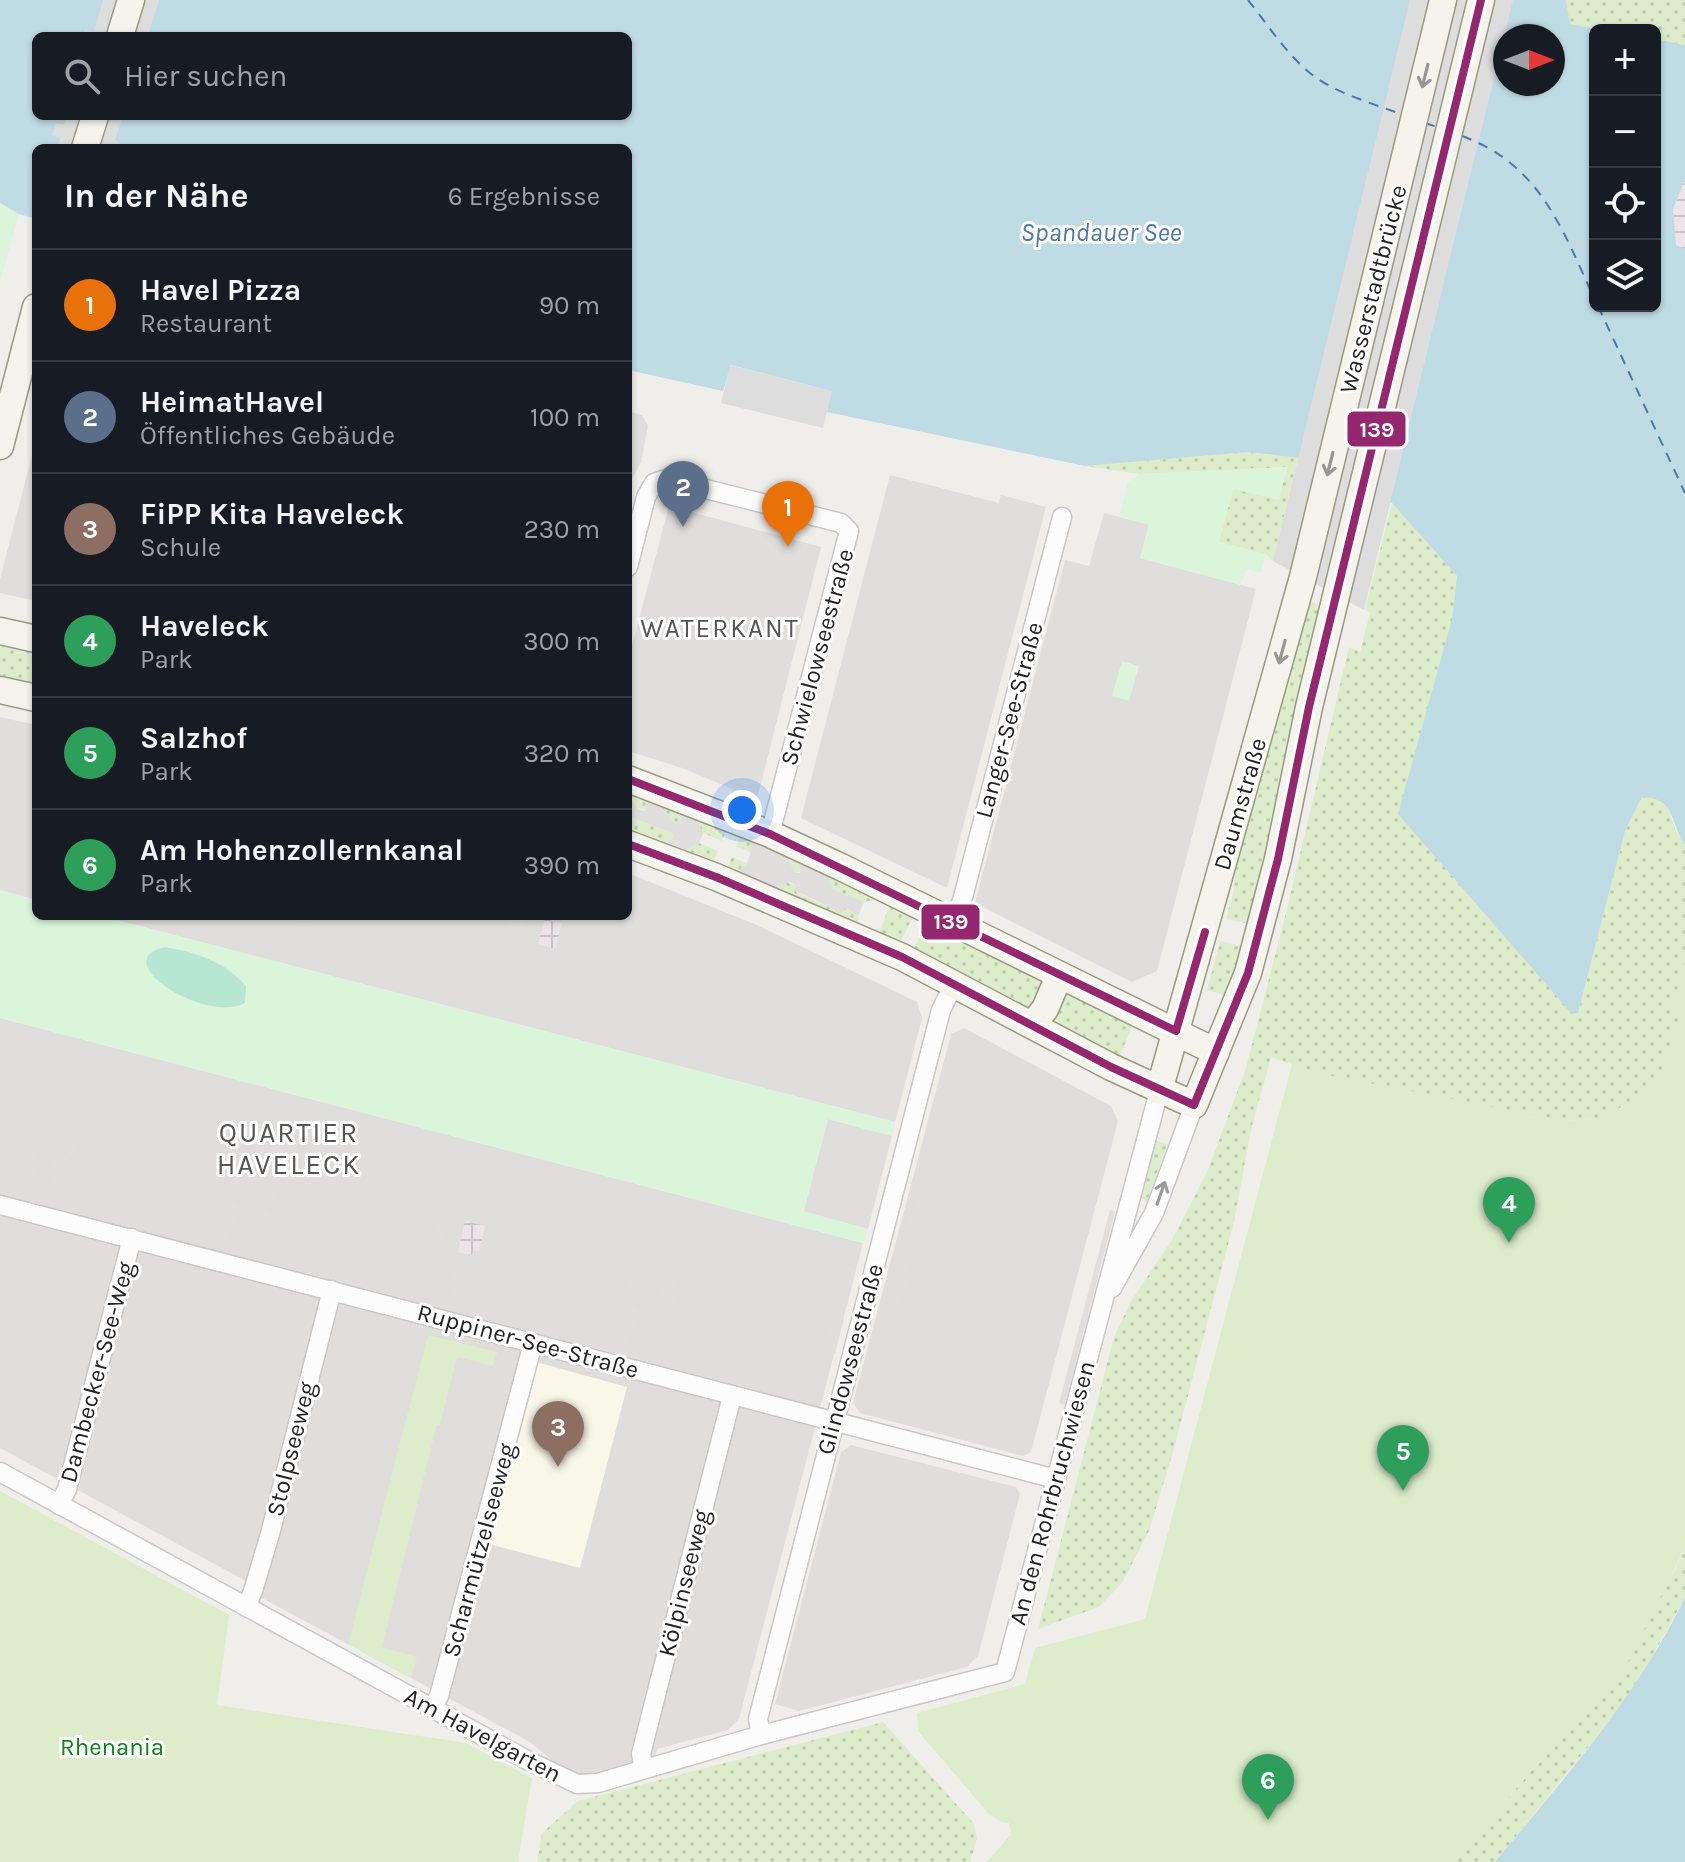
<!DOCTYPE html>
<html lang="de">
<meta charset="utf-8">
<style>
:root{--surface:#171b24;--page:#242831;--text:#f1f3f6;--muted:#9ea1a6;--line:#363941;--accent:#ea580c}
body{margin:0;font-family:Karla,sans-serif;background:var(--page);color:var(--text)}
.controls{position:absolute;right:24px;top:24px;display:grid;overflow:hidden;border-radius:12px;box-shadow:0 2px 6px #0004}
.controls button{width:72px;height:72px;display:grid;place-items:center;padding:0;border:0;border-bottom:2px solid var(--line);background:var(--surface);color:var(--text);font:40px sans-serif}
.compass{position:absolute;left:1493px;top:24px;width:72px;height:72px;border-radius:50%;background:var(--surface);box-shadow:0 2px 6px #0004;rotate:90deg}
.you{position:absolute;left:742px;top:810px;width:28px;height:28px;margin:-20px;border:6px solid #fff;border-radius:50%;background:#1a73e8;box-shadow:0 0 0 12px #1a73e833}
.badge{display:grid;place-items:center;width:52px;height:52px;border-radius:50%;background:var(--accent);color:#fff;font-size:26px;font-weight:700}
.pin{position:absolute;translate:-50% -66px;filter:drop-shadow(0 2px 4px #0008)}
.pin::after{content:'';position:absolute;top:42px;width:28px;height:24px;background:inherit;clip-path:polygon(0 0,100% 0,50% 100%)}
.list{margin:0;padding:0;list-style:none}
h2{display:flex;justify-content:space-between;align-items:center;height:104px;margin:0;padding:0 32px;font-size:34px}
h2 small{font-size:26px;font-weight:400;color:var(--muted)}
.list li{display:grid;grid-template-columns:52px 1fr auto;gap:24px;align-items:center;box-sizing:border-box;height:112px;padding:0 32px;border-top:2px solid var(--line)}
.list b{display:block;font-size:30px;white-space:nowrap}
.list p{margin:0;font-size:26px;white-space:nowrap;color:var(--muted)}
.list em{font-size:26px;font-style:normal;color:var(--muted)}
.icon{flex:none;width:44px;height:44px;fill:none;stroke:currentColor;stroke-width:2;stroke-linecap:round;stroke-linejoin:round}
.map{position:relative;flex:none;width:1685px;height:1862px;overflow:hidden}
.search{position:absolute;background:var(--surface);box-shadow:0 2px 6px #0004;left:32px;top:32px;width:600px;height:88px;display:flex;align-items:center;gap:20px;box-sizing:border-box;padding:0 28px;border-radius:12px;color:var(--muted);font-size:30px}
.panel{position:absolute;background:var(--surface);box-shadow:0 2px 6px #0004;left:32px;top:144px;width:600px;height:776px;border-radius:12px}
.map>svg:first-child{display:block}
</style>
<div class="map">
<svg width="1685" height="1862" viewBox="0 0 1685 1862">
<defs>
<pattern id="industrial-grid" width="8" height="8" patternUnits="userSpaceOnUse" patternTransform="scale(2)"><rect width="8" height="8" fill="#ede4e9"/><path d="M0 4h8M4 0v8" fill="none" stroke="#cbc3c8"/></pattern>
<pattern id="grass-dots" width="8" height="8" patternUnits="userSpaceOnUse" patternTransform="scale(2)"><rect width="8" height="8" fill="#ddeccb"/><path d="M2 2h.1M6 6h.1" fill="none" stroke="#bdcaae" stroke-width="1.8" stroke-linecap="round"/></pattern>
</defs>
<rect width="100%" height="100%" fill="#f0eeeb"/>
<g fill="#dfdedc">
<polygon points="628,411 642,415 648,426 641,462 628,486"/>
<polygon points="36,440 36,601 0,593 0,579"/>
<polygon points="890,475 999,503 1001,495 1046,507 947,888 801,818"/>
<polygon points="669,506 821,547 757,799 682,768 628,751 628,661"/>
<polygon points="1104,513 1149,524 1140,558 1256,589 1157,971 1132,982 975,903 1065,560 1089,566"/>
<polygon points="0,717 36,725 36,900 0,890"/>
<polygon points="628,873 757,925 917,1002 922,1018 895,1122 101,916 628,916"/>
<polygon points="0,1018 863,1243 739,1719 728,1730 657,1749 655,1759 603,1774 585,1775 566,1772 530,1742 245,1589 246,1581 0,1448"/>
<polygon points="964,1028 1111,1106 1118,1121 1031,1452 1023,1456 860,1413 853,1403 951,1034"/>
<polygon points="828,1119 892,1136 868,1229 803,1212"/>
<polygon points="851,1445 1016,1487 1020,1494 978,1656 967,1667 799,1711 775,1704 841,1452"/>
</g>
<g fill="url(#industrial-grid)">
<polygon points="1685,180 1685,249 1676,245 1673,209"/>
<polygon points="545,919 562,923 555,949 538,944"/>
<polygon points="465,1221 485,1226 479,1251 473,1250 472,1255 458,1252"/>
</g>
<polygon fill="#f8f7e8" points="536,1362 627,1387 580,1568 489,1544"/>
<g fill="url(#grass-dots)">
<polygon points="1566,0 1685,0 1685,45 1655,39 1655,30 1604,30 1570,24"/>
<polygon points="1248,452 1298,458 1273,561 1266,554 1219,542 1233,488 1279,500 1287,467 1139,474 1085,466"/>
<polygon points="1392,503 1457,576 1452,619 1573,1014 1578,1013 1625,831 1642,797 1658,797 1667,804 1675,829 1685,845 1685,954 1673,1011 1680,1017 1663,1069 1639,1098 1598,1119 1567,1121 1522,1113 1317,1073 1271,1057 1251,1130 1234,1222 1173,1452 1149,1531 1122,1583 1099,1607 1038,1629 1114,1337 1131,1301 1172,1240 1208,1170 1246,1068 1288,905 1349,647 1360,652 1370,613 1365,609"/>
<polygon points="1307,599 1327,610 1249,924 1226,919 1234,889 1238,850"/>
<polygon points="0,644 36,652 33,685 0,679"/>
<polygon points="629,793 727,826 722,841 703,833 696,818 677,811 681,821 677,823 671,821 644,799 647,807 646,810 637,808"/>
<polygon points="632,818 674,834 674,838 665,842 684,851 699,843 718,851 712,865 628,833 628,821"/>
<polygon points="742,832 875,896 874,900 864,902 831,889 826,873 794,872 752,848 750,852 736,846"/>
<polygon points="732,857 746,863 746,867 737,871 796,885 796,892 842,913 845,908 858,916 859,923 858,926 726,871"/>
<polygon points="891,902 915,913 899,945 878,936"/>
<polygon points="928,920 1044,978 1035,1003 1027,1010 913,951"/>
<polygon points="1220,941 1249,948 1231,997 1207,990"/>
<polygon points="1067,992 1133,1023 1119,1059 1051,1023"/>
<polygon points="1154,1140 1167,1144 1147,1202 1139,1197"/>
<polygon points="1685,1548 1685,1597 1645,1670 1618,1710 1495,1862 1453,1862 1532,1770 1590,1710 1600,1689 1614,1679 1677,1566"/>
<polygon points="883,1722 974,1824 977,1839 970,1862 537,1862 542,1833 578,1801"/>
</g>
<g fill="#daf5da">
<polygon points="0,203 19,214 0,283"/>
<polygon points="1287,467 1279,500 1233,489 1219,542 1266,554 1261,573 1246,569 1241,585 1140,558 1149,525 1119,517 1128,482 1139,474"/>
<polygon points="1122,661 1139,666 1129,701 1112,696"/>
<polygon points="0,890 36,900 36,916 101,916 895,1122 892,1136 828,1119 804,1211 868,1229 863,1243 0,1018"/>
</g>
<g fill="#ddeccb">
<polygon points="1685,954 1685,1548 1628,1662 1614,1679 1600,1689 1590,1710 1532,1770 1453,1862 987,1862 1011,1834 1009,1823 1001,1822 988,1813 918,1731 917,1713 1025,1684 1035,1648 1145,1619 1292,1064 1317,1073 1567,1121 1598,1119 1639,1098 1663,1069 1680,1017 1673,1011"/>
<polygon points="428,1335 497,1352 493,1366 457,1357 440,1425 437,1425 433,1440 382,1647 417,1657 411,1678 348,1644"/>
<polygon points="0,1491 229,1615 217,1705 466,1743 532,1778 518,1862 0,1862"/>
</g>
<path fill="#b7e6d2" d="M165,947c31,5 60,15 81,39l-1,17c-40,21 -140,-43 -80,-56z"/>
<g fill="#e0dfde">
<polygon points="628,793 637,808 644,811 647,808 643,798 663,805 671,821 677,823 681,821 677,810 696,818 703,833 699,843 684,851 664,843 674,838 674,834 633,818 628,821"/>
<polygon points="749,838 787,855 794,872 799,873 801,871 797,859 826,873 832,889 864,902 858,916 848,909 845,908 842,913 796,891 796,885 790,882 773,888 736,871 746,866 752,848"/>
<polygon points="298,916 313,916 307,936 294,932"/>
<polygon points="512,916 527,916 521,939 507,935"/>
<polygon points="502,951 516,955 507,991 493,987"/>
<polygon points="35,1113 49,1116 42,1145 28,1141"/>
<polygon points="65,1122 79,1125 72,1154 58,1150"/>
<polygon points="25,1149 39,1153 30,1189 16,1185"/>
<polygon points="56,1156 70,1159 61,1196 47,1192"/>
<polygon points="234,1166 248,1169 240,1198 227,1194"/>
<polygon points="265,1173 278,1177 271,1206 257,1203"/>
<polygon points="932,1187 920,1229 906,1236 916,1196"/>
<polygon points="224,1200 238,1204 229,1240 215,1237"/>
<polygon points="256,1208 270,1212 260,1248 247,1245"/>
<polygon points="1110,1210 1115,1211 1065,1405 1059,1403"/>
<polygon points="436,1219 449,1222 442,1251 428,1247"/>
<polygon points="914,1253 897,1323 882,1330 898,1262"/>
<polygon points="426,1254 440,1258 431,1294 417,1290"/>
<polygon points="458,1262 472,1266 462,1302 448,1298"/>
<polygon points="842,1265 856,1269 847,1306 833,1302"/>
<polygon points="634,1270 648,1273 641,1302 627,1299"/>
<polygon points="665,1277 679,1280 672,1309 658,1306"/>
<polygon points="624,1304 638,1308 629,1344 615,1340"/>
<polygon points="656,1313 670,1317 660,1353 646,1349"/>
<polygon points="830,1314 844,1318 835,1354 821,1350"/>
<polygon points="895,1635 939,1645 931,1672 918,1670 915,1680 898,1685 883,1682"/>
</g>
<g fill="#bfdbe3" fill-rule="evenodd">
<path d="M0,0h1566l4,24 34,6h-9v276h60v-267l30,6v135l-12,29 3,36 9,4v596c-16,-24 -9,-47 -43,-48l-17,34 -47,182 -6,1 -174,-200 54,-195 5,-43 -65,-73 -93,-45 -51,-6 -163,14 -258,-54 4,-21 -100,-26 -8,26 -95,-21v-222h-592v71l-17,-5 -19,-11zM36,36h592v80h-592zM1505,36h48v48h-48z"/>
<path d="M1685,1597v265h-190c69,-84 143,-166 190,-265z"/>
</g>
<g fill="#dedddd">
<polygon points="103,0 159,0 148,36 83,36 85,29 94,31"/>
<polygon points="1410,0 1513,0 1364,610 1273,561"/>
<polygon points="67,116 123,116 115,140 120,142 118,148 57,148 60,138 52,135 56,123 64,125"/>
<polygon points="730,365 832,391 823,428 721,403"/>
</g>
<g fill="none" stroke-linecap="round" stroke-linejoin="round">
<g stroke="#4a7aab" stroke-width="2" stroke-dasharray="10 8" stroke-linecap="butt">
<path d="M1248,0c21,26 42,60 70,79 26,17 57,25 85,36"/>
<polyline points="1425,123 1437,127"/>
<path d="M1462,136c79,29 100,93 133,164"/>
<polyline points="1598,306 1685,493"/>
</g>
<g stroke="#c9c8c7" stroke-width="21">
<g id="street">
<polyline points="628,567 646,497 654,483 666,479 841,523 849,531 770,834"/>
<polyline points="951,922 962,901 1062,517"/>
<polyline points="0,1205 1056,1479"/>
<polyline points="1112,1288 1154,1213 1194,1105"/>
<polyline points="0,1472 527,1760 577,1784 598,1783 761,1735 1005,1672 1159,1091"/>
<polyline points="59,1505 67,1489 132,1238"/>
<polyline points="246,1607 253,1591 270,1534 332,1290"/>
<polyline points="432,1708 439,1696 533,1343"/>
<polyline points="761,1735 758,1719 941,1010 954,984"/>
<polyline points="644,1769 641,1754 732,1396"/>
</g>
</g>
<g stroke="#999a82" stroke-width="29">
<g id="secondary">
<polyline points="120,36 131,0"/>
<polyline points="85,148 95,116"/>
<polyline points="0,446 36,307"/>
<polyline points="0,631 36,639"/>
<polyline points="0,690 36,698"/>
<polyline points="628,779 770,834 841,867 1216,1052"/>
<polyline points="628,844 716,877 902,957 1111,1067 1194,1105 1248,973 1278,859 1309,707 1481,0"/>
<polyline points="1032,1025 1045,1009 1059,976"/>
<polyline points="1159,1091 1303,577 1443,0"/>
</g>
</g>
<use href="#street" stroke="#fdfcfc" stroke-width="18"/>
<use href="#secondary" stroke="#f4f4ed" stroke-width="26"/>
<g stroke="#fff" stroke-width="14">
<g id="bus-1">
<polyline points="628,779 770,834 1176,1031 1205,932"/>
<polyline points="628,844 716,877 902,957 1111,1067 1194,1105 1248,973 1278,859 1309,707 1481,0"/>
</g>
</g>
<use href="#bus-1" stroke="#95276e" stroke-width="8"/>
</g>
<defs><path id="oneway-shaft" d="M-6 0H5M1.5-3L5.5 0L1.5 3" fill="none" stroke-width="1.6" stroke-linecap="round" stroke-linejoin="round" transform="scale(2)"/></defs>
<g stroke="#969692">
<use href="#oneway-shaft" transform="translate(1425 76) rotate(104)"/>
<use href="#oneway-shaft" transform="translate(1330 464) rotate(104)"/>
<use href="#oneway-shaft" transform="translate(1282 652) rotate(105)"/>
</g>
<use stroke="#9a9a9a" href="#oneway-shaft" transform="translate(1161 1193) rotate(-71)"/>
<g text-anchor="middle" stroke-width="6" stroke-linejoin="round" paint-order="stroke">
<g font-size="24" fill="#222" stroke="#fff">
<text transform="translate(1373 289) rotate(-76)" y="8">Wasserstadtbrücke</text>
<text transform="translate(817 657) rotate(-75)" y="8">Schwielowseestraße</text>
<text transform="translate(1009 720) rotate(-75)" y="8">Langer-See-Straße</text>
<text transform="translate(1240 804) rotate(-74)" y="8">Daumstraße</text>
<text transform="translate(528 1341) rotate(15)" y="8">Ruppiner-See-Straße</text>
<text transform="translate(850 1359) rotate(-75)" y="8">Glindowseestraße</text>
<text transform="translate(97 1372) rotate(-75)" y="8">Dambecker-See-Weg</text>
<text transform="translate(291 1449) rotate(-76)" y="8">Stolpseeweg</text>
<text transform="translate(1052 1493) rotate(-75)" y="8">An den Rohrbruchwiesen</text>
<text transform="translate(479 1550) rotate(-75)" y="8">Scharmützelseeweg</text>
<text transform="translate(684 1583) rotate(-76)" y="8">Kölpinseeweg</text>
<text transform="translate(483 1735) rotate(28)" y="8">Am Havelgarten</text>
</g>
<g font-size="24" fill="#0c8416" stroke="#fff">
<text x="112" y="1755">Rhenania</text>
</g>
<g font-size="26" font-style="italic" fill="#4a7aab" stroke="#fff">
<text x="1101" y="241">Spandauer See</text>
</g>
<g font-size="26" letter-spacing="2" fill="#555" stroke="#fff">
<text x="720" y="637">WATERKANT</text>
</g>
<g font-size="28" letter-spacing="2" fill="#555" stroke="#fff">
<text x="289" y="1142">QUARTIER<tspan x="289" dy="32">HAVELECK</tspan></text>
</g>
</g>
<g stroke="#fff" stroke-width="3">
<rect x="1346" y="410" width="61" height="38" rx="8" fill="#95276e"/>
<rect x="920" y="903" width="61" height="38" rx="8" fill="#95276e"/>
</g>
<g font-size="22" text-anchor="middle" font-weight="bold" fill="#fff">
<text x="1377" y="437">139</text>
<text x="951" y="929">139</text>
</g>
</svg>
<div class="controls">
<button>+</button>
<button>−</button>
<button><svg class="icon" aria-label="locate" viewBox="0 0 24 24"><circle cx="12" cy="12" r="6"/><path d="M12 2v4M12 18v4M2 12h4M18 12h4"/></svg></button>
<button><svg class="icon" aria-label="layers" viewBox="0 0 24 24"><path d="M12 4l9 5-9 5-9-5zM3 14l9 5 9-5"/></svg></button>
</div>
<svg class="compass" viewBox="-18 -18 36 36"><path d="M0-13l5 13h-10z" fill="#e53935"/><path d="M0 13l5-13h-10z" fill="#9ea1a6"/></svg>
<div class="you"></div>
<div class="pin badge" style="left:788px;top:547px;background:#e8710a">1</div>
<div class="pin badge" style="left:683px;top:527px;background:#5c6f8a">2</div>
<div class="pin badge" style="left:558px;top:1467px;background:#8d6e63">3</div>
<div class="pin badge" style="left:1509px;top:1243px;background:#2e9e5b">4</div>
<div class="pin badge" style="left:1403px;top:1491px;background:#2e9e5b">5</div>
<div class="pin badge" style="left:1268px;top:1820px;background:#2e9e5b">6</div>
<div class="search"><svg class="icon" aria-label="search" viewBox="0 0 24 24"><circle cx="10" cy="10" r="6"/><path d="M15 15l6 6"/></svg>Hier suchen</div>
<section class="panel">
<h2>In der Nähe<small>6 Ergebnisse</small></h2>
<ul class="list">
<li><span class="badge" style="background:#e8710a">1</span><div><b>Havel Pizza</b><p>Restaurant</p></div><em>90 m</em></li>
<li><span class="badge" style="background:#5c6f8a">2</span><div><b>HeimatHavel</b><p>Öffentliches Gebäude</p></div><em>100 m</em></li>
<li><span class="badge" style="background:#8d6e63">3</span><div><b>FiPP Kita Haveleck</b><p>Schule</p></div><em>230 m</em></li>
<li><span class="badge" style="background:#2e9e5b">4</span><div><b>Haveleck</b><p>Park</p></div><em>300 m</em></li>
<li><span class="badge" style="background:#2e9e5b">5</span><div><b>Salzhof</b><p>Park</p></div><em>320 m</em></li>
<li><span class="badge" style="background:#2e9e5b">6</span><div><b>Am Hohenzollernkanal</b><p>Park</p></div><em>390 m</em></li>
</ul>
</section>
</div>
